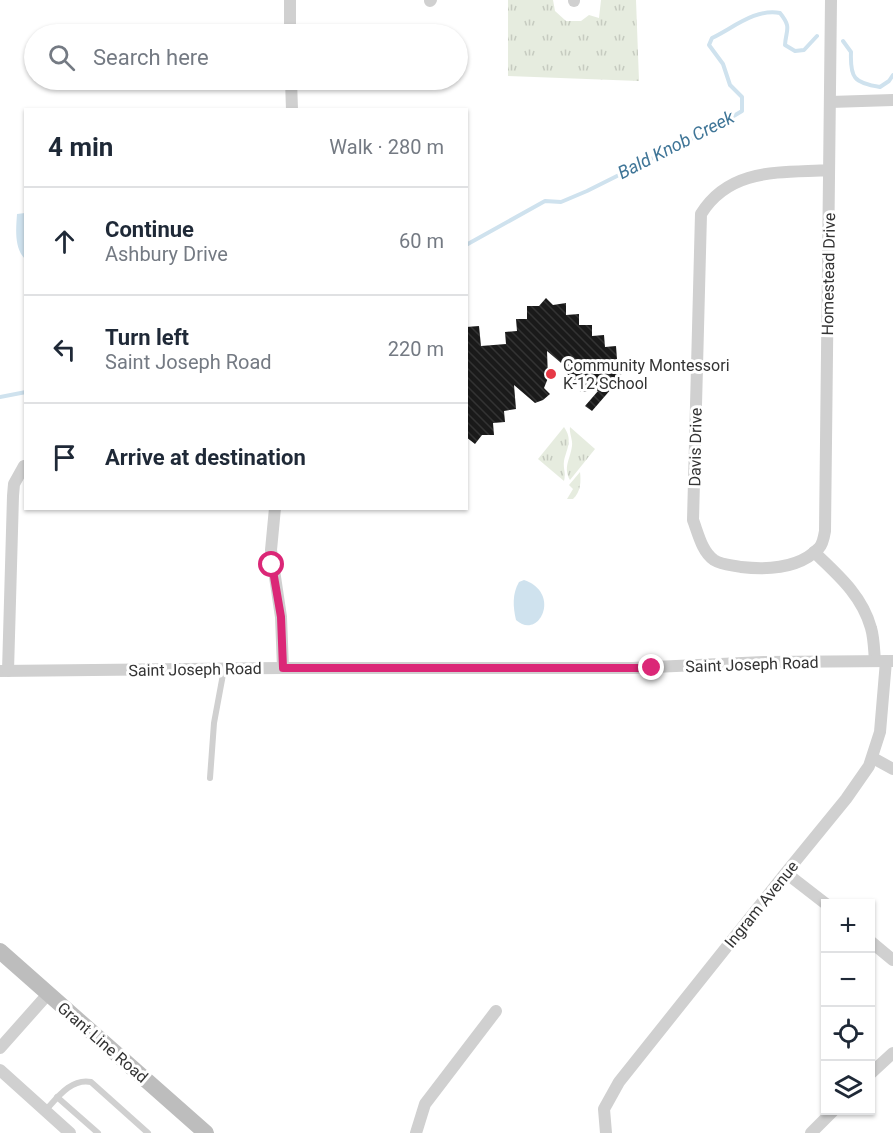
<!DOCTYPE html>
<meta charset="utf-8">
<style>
:root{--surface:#fff;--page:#f2f2f3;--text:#1f2937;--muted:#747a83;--line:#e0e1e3}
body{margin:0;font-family:Roboto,sans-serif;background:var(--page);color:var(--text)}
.controls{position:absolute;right:18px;bottom:18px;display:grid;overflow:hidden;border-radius:0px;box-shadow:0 2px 4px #0004}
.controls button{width:54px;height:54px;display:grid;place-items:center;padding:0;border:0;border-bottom:2px solid var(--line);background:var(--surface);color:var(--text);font:30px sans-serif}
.stop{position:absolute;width:18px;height:18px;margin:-14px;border:4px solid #db2777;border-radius:50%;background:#fff}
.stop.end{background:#db2777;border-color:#fff;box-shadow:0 2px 6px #0008}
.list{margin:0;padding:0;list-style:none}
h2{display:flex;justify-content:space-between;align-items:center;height:78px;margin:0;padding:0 24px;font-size:26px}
h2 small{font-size:20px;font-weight:400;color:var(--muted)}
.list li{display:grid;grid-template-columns:39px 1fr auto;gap:18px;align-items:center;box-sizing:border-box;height:108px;padding:0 24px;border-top:2px solid var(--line)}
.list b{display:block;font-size:22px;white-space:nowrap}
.list p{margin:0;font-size:20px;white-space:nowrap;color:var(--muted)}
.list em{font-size:20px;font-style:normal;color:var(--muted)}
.icon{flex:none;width:33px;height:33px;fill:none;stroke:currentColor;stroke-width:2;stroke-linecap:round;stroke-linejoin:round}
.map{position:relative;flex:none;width:893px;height:1133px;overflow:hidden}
.search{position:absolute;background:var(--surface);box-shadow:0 2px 4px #0004;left:24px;top:24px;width:444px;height:66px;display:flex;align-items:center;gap:15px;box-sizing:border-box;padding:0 21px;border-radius:33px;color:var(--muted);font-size:22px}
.panel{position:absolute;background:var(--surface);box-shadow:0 2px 4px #0004;left:24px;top:108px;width:444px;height:402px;border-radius:0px}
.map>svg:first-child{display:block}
</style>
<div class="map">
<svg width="893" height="1133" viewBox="0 0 893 1133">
<defs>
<pattern id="grass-tufts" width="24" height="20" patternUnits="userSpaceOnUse" patternTransform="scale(1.5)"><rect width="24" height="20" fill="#e6ecdf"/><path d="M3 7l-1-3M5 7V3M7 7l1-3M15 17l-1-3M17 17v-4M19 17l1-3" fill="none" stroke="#c6cbc0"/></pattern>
<pattern id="building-back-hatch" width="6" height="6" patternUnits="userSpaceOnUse" patternTransform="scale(1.5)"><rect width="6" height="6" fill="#1a1a1a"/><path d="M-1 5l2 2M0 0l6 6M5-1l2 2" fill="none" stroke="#333"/></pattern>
</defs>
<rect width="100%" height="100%" fill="#fff"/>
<g fill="url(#grass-tufts)">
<polygon points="508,0 553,0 555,11 566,21 581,21 589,15 599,18 601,0 636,0 639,81 508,76"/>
<path d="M564,427c9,13 3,21 0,34 -1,7 2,13 0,20l-26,-22z"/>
<path d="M570,427l25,22 -25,31c-7,-13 0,-20 2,-34 1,-6 -3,-13 -2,-19z"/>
<path d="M580,472c1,9 1,20 -7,27h-6l6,-10 -4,-4z"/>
</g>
<g fill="#cfe2ee">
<path d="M25,213h1l-1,46c-11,-11 -9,-30 -8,-45z"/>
<path d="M524,580c38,13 15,61 -8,40 -3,-13 -4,-26 3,-38z"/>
</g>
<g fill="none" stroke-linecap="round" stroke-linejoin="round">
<g stroke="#cfe2ee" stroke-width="4">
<path d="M843,41l8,11c-1,26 3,31 29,35l9,-6 4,-6"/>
<path d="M466,245l79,-44 16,1 26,-11 130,-65 25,-15v-14l-12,-12 -7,-21 -14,-19 3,-7c21,-10 44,-30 68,-25 12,15 6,16 5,32l10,6 9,-1 13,-14"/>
<polyline points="0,397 26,392"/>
</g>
</g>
<polygon fill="url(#building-back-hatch)" points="546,298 553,305 566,303 566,315 579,314 579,325 592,325 592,336 604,335 605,347 616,346 617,359 627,367 619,377 619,388 612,388 592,411 585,406 598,391 580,392 579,380 568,381 567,368 547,351 548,378 544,388 550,394 543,400 535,403 514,385 516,409 504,411 505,422 493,423 494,435 482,435 475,444 466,437 466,327 479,326 481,346 506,344 505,332 517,331 516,319 527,319 527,306 539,306"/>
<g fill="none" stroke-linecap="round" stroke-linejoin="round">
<g stroke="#d0d0d0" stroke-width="6">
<polyline points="210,778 214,723 224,669"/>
<polyline points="57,1097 98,1133"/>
<path d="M45,1111c12,-13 26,-33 46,-29l57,51"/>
</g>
<g stroke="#d0d0d0" stroke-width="12">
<polyline points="290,0 290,34"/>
<polyline points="574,0 574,1"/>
<polyline points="430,1 431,0"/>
<polyline points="291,80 292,110"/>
<polyline points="830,102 893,100"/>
<path d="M829,170c-48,3 -99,-3 -128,44l-8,306c5,13 9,32 21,40 8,5 18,5 27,7 27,3 58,2 78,-19 4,-4 5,-11 6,-17l6,-531"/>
<polyline points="275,508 271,550 281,617 283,668"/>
<path d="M814,552c23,22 48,43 57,76 3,10 3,22 4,33"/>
<polyline points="0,671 283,668 632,668 764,662 893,661"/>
<polyline points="8,671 13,496 14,484 24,466"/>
<polyline points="873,758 893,769"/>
<polyline points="786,873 826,904"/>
<polyline points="870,941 893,960"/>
<polyline points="0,1048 48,994"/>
<polyline points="0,1070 70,1133"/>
<polyline points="870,1074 893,1053"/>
<polyline points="416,1133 425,1104 496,1011"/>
<polyline points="606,1133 604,1109 619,1082 784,875 846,799 869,766 880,732 886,661"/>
<polyline points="811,1133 834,1110"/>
</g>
<polyline stroke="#bdbdbd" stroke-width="16" points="0,951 206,1133"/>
</g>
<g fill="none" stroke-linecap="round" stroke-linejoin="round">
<polyline stroke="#db2777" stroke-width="8" points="272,565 281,617 283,668 652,668"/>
</g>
<circle fill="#e63946" stroke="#fff" stroke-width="2" cx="551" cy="374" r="6"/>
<g text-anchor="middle" stroke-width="6" stroke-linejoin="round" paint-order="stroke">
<g font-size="16" fill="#333" stroke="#fff">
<text transform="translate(828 274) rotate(-89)" y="6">Homestead Drive</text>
<text transform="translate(695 447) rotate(-89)" y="6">Davis Drive</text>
<text transform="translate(752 664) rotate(-2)" y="6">Saint Joseph Road</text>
<text transform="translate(195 669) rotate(-1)" y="6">Saint Joseph Road</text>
<text transform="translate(761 904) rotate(-51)" y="6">Ingram Avenue</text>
<text transform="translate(103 1042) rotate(41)" y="6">Grant Line Road</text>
</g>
<g font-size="16" fill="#333" stroke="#fff" text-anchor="start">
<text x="563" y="371">Community Montessori<tspan x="563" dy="18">K-12 School</tspan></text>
</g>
<g font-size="18" font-style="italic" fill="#3f7597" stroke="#fff">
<text transform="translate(676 145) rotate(-27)" y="6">Bald Knob Creek</text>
</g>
</g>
</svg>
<div class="controls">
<button>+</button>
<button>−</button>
<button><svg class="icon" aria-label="locate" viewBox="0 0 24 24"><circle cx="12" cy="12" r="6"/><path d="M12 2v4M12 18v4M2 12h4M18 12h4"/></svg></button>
<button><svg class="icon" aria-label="layers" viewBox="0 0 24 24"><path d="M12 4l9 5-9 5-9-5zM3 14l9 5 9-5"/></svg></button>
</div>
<div class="stop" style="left:272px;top:565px"></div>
<div class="stop end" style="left:652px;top:668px"></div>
<div class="search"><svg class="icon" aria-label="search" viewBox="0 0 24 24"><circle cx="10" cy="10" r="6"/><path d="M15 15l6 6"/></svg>Search here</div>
<section class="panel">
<h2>4 min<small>Walk · 280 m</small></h2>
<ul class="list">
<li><svg class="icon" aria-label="ahead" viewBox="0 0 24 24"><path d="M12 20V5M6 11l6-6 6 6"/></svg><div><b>Continue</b><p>Ashbury Drive</p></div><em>60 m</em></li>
<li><svg class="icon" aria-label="left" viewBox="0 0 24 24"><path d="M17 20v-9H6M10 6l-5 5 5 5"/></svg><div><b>Turn left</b><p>Saint Joseph Road</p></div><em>220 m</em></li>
<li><svg class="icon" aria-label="arrive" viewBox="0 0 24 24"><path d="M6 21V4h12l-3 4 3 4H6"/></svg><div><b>Arrive at destination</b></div></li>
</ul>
</section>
</div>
